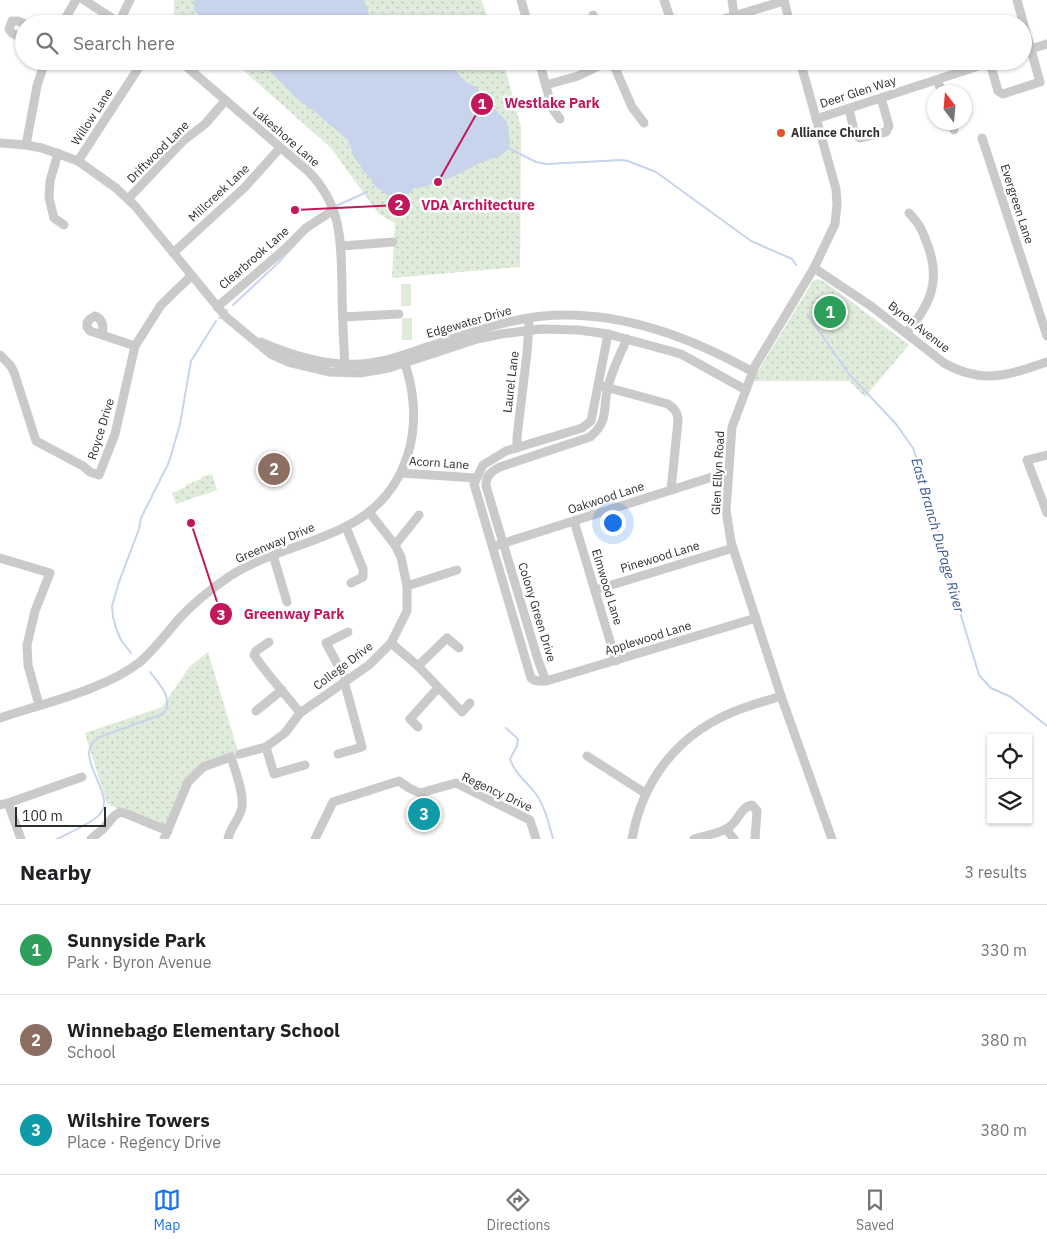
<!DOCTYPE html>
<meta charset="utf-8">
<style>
:root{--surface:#fff;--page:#f2f2f2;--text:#202124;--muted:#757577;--line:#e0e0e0;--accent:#1a73e8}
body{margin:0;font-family:"IBM Plex Sans",sans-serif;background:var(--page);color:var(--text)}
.controls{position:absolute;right:15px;bottom:15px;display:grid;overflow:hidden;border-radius:0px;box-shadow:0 1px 4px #0004}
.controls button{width:45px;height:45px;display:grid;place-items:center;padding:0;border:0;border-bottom:1px solid var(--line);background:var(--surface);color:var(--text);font:25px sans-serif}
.compass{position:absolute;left:927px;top:85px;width:45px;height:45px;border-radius:50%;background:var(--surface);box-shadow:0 1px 4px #0004;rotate:344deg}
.scale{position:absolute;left:15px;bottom:12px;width:91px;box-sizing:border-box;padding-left:5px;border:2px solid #2d2d2d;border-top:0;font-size:14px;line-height:18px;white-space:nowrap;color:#2d2d2d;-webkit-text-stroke:4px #fff;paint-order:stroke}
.you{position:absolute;left:612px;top:522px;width:18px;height:18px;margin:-12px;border:4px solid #fff;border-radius:50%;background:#1a73e8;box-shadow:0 0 0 8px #1a73e833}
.badge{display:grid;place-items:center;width:32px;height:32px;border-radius:50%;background:var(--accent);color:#fff;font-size:16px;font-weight:700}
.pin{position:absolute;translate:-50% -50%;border:2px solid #fff;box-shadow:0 1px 5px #0006}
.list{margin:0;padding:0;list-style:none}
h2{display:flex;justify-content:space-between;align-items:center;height:65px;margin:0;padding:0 20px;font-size:21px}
h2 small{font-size:16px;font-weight:400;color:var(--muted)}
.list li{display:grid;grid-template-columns:32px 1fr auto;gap:15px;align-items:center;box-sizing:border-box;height:90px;padding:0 20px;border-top:1px solid var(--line)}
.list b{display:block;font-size:19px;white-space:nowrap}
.list p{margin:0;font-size:16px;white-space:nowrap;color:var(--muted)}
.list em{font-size:16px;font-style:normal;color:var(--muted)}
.icon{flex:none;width:28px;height:28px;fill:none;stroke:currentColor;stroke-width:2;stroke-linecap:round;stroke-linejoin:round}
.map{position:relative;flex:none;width:1047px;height:839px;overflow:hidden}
.search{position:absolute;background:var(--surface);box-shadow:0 1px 4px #0004;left:15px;right:15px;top:15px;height:55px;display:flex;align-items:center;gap:12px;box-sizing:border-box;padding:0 18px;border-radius:28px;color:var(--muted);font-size:19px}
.sheet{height:335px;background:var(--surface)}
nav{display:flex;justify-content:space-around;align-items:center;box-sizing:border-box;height:70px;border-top:1px solid var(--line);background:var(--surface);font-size:14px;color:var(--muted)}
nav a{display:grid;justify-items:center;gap:2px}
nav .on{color:var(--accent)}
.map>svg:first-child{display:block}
</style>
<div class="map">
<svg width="1047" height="839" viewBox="0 0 1047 839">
<defs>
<pattern id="park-dots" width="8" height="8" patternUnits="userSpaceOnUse" patternTransform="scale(1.25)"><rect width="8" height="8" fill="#dfebdb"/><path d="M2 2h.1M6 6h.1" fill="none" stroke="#c0cabc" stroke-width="1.8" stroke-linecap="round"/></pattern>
</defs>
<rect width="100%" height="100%" fill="#fff"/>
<g fill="#dfebdb">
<rect x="401" y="284" width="10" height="22"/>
<rect x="402" y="318" width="10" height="22"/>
</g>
<g fill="url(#park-dots)">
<polygon points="174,0 481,0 490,24 186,24 174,15"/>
<polygon points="233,61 503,61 521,127 520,267 392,278 395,223 379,214 331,148"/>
<polygon points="818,279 825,282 909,345 865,397 849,381 752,381 813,281"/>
<polygon points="212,474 217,490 176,504 172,493 186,487 186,485 201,479 201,477"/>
<polygon points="208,652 240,758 210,766 189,782 171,829 107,804 85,733 162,707 190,666"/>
</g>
<g fill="#c7d4eb">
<polygon points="194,0 364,0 370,18 387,24 207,24 194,10"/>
<polygon points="263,61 446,61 466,82 476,87 488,99 494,108 507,122 510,142 509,148 500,156 482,162 452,177 424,187 414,188 409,194 392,198 378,188 363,170 354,157 348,140 315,112 296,98 271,72 264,67"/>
</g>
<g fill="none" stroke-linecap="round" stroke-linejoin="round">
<g stroke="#c7d4eb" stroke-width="2">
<polyline points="508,148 536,162 547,164 621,160 628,161 656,172 751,241 792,259 796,265"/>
<polyline points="372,188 377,184"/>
<polyline points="336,206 367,192"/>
<polyline points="233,305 278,263 300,239"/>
<polyline points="227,311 227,310"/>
<polyline points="807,314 849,374 896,424 913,448 923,477 959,609 979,675 991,688 1011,697 1047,726"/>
<polyline points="219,318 220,318"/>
<polyline points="131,653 121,640 116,628 113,617 112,606 119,582 139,529 141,518 169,462 180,424 191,361 216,321"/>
<path d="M506,728l12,11 -1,7 -7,13c5,15 17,23 26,35 9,13 13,30 17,45"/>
<path d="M57,839c10,-5 37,-17 43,-25 18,-20 -32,-61 0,-77l63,-23c12,-15 -4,-30 -13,-42"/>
</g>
<g stroke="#cacaca" stroke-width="9">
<polyline points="84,0 121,24"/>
<polyline points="521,0 528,24"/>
<polyline points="664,0 672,24"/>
<polyline points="732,0 734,15"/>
<polyline points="784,0 790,24"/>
<polyline points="593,15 597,24"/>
<polyline points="119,22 130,0"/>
<polyline points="62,24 76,0"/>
<polyline points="707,24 784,1"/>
<polyline points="24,39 12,33 9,29 12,21 18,21 25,24"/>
<polyline points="1023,51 1047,44"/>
<path d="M180,61l129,111c34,35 32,72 33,117 0,27 2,54 3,81"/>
<polyline points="539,61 552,108 560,119"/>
<polyline points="612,61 632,107 644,123"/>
<polyline points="800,61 836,189 837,204 835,224 814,268 755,366 732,427 726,510 731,542 781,696 832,839"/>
<polyline points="990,63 998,91 1003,94 1040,82 1017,0"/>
<polyline points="937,80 942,92"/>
<polyline points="546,85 578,76 609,61"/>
<polyline points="849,109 855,134 860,138 886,132 889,126 881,98"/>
<polyline points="816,119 994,61"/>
<polyline points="952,122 954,130"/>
<polyline points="982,138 1047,336"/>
<polyline points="0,143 26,145 42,148 78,161 116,188 135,206 226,317 272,355 288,362 330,372 360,373 389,368 477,339 501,334 541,329 579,330 608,334 681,354 746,390"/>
<polyline points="26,145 37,86 45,61"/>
<polyline points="58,153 50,181 49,198 54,218 64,225"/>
<polyline points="78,161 143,61"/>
<polyline points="128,199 183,141 205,124 225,101"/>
<polyline points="342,246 393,242"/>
<polyline points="173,253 245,187 280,148"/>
<path d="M814,268l57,38 73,57c38,22 65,12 103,-1"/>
<polyline points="217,307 286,248 306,228 332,211"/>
<polyline points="343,317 399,314"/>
<path d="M907,332c23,-27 34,-50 21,-86 -6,-16 -7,-20 -19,-33"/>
<path d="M608,334l-17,87 -9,7 -76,23 -23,14 -9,19 57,194c8,7 22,1 32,-2l193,-58"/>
<path d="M102,335c2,-8 1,-16 -7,-19l-5,3 -3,4v4l3,4 45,15"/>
<path d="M261,342c32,14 65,24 99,22 24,-1 47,-10 70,-18 37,-12 74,-26 113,-30 74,-7 146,20 210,56"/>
<polyline points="0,355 10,365 14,372 36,441 83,466 90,472 99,475 115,434 135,346 161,305 191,276"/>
<path d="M602,386l66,18c7,5 10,9 10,17l-7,69"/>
<polyline points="517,448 517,437 527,353 529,324"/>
<polyline points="1047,455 1027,460 1047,513"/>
<polyline points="401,473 476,478"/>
<polyline points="574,521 616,661"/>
<polyline points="346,527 363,569 363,577 351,583"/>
<polyline points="395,545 419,515"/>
<polyline points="498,545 728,472"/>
<polyline points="273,555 287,602"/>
<polyline points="0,558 50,573 35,611 27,645 28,665 39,705"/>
<polyline points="407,586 457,570"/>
<polyline points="595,590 733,548"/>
<path d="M269,642l-13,9 -2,4c14,21 31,38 46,58"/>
<polyline points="391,643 418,666 462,712 470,703"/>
<polyline points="418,666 447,638 459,648"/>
<polyline points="346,680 326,643 348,632"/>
<path d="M546,681l-8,-21 -52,-174c0,-10 4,-14 14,-19l90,-30c20,-17 12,-28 18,-50 4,-17 12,-33 19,-48"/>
<polyline points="256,711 282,690"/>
<path d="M0,718c44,-15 104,-28 140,-56 14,-12 26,-28 38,-42 15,-17 33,-31 52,-44 36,-23 77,-30 115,-49 66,-32 83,-106 57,-171"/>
<polyline points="418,727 410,719 438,688"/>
<polyline points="266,747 274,774 305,765"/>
<polyline points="240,754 266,747 285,733 300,713 369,665 391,643 407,611 407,586 401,557 395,545 369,512"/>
<polyline points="338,754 362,747 346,688 343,683"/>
<polyline points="587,756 645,793"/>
<polyline points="8,803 21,839"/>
<polyline points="0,805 8,803 82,777"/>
<polyline points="726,829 734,839"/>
<polyline points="91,839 103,829 114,816 120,812 127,814 168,831"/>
<path d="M164,839l24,-57 15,-15 28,-10c4,13 13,36 11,50 -2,12 -12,20 -14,32"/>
<polyline points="315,839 333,802 399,781 409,788 420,793 456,783 530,820 536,839"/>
<path d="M632,839c10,-56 42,-100 94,-124 17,-8 37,-13 55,-19"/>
<path d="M694,839c11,-4 26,-5 35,-12 10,-6 11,-20 23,-22l5,6 -2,28"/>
</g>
</g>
<circle fill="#e4512f" stroke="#fff" stroke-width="2" cx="781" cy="133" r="5"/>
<g text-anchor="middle" stroke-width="5" stroke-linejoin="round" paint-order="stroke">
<g font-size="12" fill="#2d2d2d" stroke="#fff">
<text transform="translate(858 92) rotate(-18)" y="4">Deer Glen Way</text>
<text transform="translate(92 117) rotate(-57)" y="4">Willow Lane</text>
<text transform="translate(286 137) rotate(41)" y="4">Lakeshore Lane</text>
<text transform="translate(158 152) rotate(-45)" y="4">Driftwood Lane</text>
<text transform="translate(219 193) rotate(-43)" y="4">Millcreek Lane</text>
<text transform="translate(1017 204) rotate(72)" y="4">Evergreen Lane</text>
<text transform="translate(254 258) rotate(-41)" y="4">Clearbrook Lane</text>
<text transform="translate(469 322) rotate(-16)" y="4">Edgewater Drive</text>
<text transform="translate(919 327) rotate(38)" y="4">Byron Avenue</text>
<text transform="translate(511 382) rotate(-83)" y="4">Laurel Lane</text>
<text transform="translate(101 429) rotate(-73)" y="4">Royce Drive</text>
<text transform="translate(439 463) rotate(4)" y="4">Acorn Lane</text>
<text transform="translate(718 473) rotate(-87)" y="4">Glen Ellyn Road</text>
<text transform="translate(606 498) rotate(-18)" y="4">Oakwood Lane</text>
<text transform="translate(275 543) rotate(-23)" y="4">Greenway Drive</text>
<text transform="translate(660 557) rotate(-17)" y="4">Pinewood Lane</text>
<text transform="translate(607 587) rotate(73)" y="4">Elmwood Lane</text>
<text transform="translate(537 612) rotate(73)" y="4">Colony Green Drive</text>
<text transform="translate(648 638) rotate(-17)" y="4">Applewood Lane</text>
<text transform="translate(343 666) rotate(-37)" y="4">College Drive</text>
<text transform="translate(497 792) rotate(25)" y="4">Regency Drive</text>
</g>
<g font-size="12" font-weight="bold" fill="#2d2d2d" stroke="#fff" text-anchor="start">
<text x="791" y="137">Alliance Church</text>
</g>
<g font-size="14" font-style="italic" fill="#3c598f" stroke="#fff">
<text transform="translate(938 535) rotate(74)" y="5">East Branch DuPage River</text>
</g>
</g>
<path fill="none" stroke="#c2185b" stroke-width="2" d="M438 182L482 104M295 210L399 205M191 523L221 614"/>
<g fill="#c2185b" stroke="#fff" stroke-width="2">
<circle cx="438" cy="182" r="5"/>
<circle cx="295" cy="210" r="5"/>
<circle cx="191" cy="523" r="5"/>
<circle cx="482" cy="104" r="12"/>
<circle cx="399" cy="205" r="12"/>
<circle cx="221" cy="614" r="12"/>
</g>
<g font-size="15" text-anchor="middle" font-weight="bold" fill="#fff">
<text x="482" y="109">1</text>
<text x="399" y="210">2</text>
<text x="221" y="620">3</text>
</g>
<g font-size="14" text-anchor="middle" font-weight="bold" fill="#c2185b" stroke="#fff" stroke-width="5" stroke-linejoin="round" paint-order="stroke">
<text x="552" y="108">Westlake Park</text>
<text x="478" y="210">VDA Architecture</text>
<text x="294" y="619">Greenway Park</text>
</g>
</svg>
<div class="controls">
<button><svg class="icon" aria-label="locate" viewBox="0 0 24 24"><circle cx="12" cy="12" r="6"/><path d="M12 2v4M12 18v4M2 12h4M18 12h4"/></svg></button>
<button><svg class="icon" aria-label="layers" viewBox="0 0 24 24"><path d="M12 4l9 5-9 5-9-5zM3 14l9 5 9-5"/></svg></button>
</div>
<svg class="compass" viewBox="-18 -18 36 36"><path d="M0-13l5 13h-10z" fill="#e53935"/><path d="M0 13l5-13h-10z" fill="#757577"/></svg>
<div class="scale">100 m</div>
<div class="you"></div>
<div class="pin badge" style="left:830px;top:312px;background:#2e9e5b">1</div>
<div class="pin badge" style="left:274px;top:469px;background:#8d6e63">2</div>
<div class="pin badge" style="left:424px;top:814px;background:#0f9aa8">3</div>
<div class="search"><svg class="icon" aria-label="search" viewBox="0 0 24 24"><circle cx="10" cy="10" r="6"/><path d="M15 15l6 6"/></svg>Search here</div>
</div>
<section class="sheet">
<h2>Nearby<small>3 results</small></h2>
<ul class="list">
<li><span class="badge" style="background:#2e9e5b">1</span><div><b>Sunnyside Park</b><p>Park · Byron Avenue</p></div><em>330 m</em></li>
<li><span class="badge" style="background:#8d6e63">2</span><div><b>Winnebago Elementary School</b><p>School</p></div><em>380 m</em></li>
<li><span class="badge" style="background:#0f9aa8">3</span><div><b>Wilshire Towers</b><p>Place · Regency Drive</p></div><em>380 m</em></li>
</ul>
</section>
<nav>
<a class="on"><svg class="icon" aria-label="map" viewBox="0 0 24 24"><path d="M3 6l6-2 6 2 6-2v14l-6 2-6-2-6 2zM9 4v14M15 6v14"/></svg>Map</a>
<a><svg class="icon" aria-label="directions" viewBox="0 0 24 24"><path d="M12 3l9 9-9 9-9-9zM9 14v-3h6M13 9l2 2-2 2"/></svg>Directions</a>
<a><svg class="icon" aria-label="saved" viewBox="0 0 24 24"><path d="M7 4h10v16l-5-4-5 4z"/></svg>Saved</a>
</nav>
